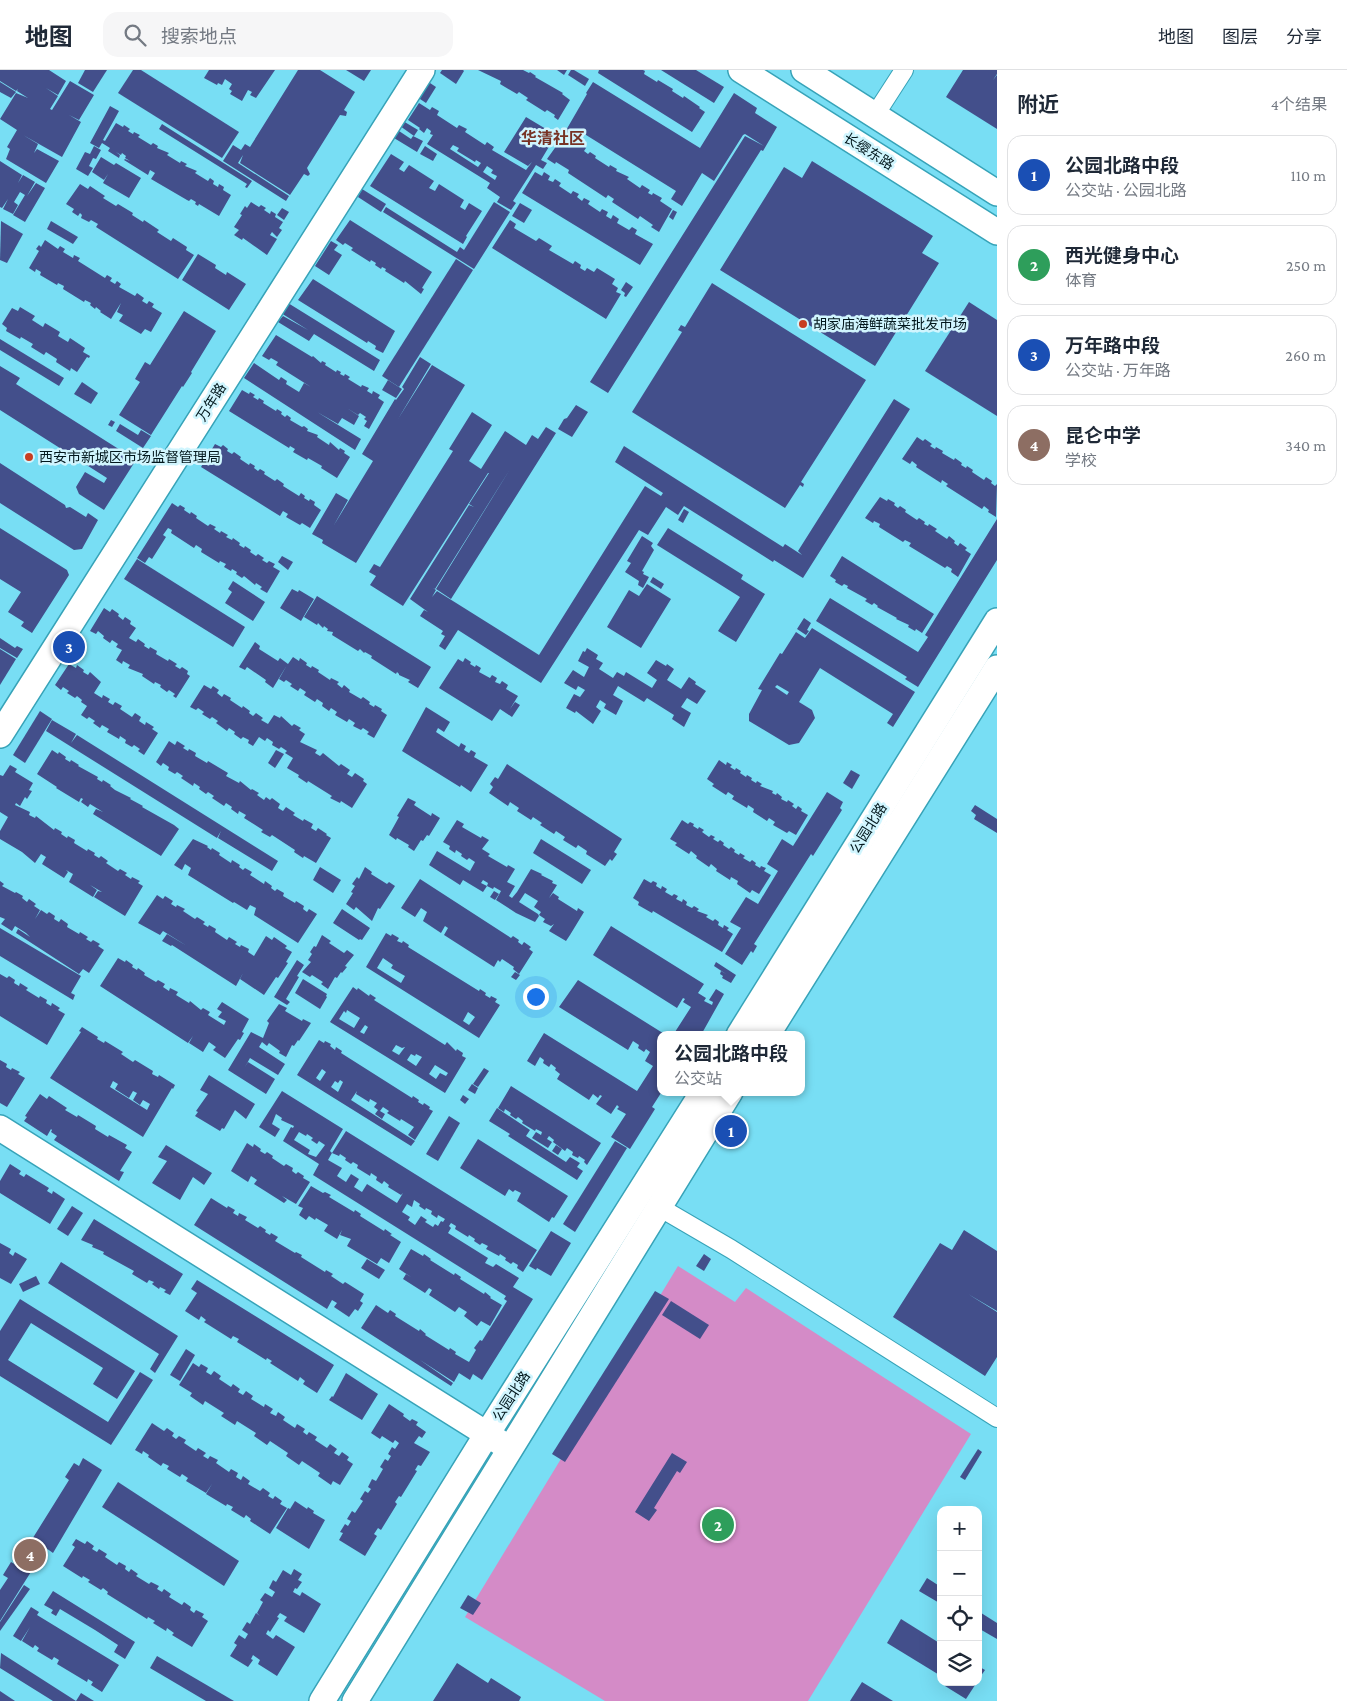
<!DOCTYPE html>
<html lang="zh">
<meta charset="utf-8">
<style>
:root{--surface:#fff;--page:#f6f6f7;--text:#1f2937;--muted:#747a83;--line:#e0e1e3;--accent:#2563eb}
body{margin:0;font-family:"Crimson Pro","Noto Sans SC",serif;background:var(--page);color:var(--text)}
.controls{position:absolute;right:15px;bottom:15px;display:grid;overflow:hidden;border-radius:10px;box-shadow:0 5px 20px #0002}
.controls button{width:45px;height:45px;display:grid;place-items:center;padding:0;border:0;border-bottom:1px solid var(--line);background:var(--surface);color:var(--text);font:25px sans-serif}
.you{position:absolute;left:535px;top:926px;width:18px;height:18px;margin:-12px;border:4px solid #fff;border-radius:50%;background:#1a73e8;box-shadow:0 0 0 8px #1a73e833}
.badge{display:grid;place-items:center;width:32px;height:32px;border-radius:50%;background:var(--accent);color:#fff;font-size:16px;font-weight:700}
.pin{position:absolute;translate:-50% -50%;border:2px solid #fff;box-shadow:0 1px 5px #0006}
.popup{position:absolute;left:657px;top:961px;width:148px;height:65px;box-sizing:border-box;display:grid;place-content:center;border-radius:10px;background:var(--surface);filter:drop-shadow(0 1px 4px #0005);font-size:16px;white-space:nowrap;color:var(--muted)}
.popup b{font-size:19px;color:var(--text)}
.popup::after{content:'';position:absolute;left:50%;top:100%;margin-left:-10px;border:10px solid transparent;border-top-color:var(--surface)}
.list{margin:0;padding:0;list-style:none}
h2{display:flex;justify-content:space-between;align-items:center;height:65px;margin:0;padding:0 20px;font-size:21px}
h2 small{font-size:16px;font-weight:400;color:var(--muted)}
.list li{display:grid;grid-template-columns:32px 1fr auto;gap:15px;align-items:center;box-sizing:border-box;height:80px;margin:0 10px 10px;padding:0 10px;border:1px solid var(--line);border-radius:15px}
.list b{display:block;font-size:19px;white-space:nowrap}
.list p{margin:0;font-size:16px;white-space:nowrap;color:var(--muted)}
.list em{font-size:16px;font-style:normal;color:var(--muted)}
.icon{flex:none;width:28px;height:28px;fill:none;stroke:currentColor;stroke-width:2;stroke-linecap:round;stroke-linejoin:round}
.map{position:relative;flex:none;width:997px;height:1631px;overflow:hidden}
header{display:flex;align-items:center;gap:30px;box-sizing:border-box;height:70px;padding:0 25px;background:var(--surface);border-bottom:1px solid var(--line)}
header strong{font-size:24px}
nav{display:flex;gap:28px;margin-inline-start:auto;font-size:18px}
.search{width:350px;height:45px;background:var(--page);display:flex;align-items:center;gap:12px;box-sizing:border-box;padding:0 18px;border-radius:15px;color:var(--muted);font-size:19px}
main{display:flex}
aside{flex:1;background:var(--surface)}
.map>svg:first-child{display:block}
</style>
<header>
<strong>地图</strong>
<div class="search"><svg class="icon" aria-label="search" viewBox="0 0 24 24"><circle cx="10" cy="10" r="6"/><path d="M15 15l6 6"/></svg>搜索地点</div>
<nav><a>地图</a><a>图层</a><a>分享</a></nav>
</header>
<main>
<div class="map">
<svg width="997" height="1631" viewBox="0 0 997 1631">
<rect width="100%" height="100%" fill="#78def4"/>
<polygon fill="#d48bc7" points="678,1196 735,1232 746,1218 971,1364 808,1631 605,1631 465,1547"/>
<g fill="#434f8b" fill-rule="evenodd">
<polygon points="0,0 49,0 66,11 58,25 46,18 58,26 50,39 52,40 70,11 94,25 79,50 69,45 81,52 62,87 23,65 38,74 34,83 37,79 59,91 46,113 6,89 10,79 7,77 17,60 0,49 16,23 28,28 17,21 18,19 16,21 0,11"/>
<polygon points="85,0 107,0 93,22 78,13"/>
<polygon points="133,0 141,0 239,62 222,88 118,23"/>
<polygon points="209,0 275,0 256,28 250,25 252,22 248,20 242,31 230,24 232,21 229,19 232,14 225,9 222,15 218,13 217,15 204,8"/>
<polygon points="298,0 320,0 355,22 344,40 347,42 346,46 340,45 307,98 310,104 308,106 304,104 290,125 240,93 243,85 238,93 289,126 286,131 223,91 233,75 241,80 245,74 250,77"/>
<polygon points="346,0 371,0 364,11"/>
<polygon points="442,0 463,0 464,1 456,14 440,3"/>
<polygon points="478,0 523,0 529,3 530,2 536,6 535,7 563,23 562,24 570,30 558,50 554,47 555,45 547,40 545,42 526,30 528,28 519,22 517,24 500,14 501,11"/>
<polygon points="557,0 567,0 564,5"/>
<polygon points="571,0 574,0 589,9 585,16 568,5"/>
<polygon points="599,0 643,0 645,1 644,4 657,12 658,10 673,19 672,21 683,28 684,26 700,37 699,38 705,42 692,62 598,3"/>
<polygon points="661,0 696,0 724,17 714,33"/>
<polygon points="963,0 997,0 997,4 993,10 997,5 997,59 946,27"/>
<polygon points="424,9 436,17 426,33 414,25"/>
<polygon points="0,12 16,22 11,28 0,22"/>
<polygon points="593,12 700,78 734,23 757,38 755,43 777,57 763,81 761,80 608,323 590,312 745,66 764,76 745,64 743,65 714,111 702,103 682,136 671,129 676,121 578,60 572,69 561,62 562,60 565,62 587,24 586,23"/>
<path d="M419,33l11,7 2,-3 7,4 -2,4 20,13 2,-3 8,4 -2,3 20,13 2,-3 7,5 -2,3 34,20 6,-8 -4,4 -24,-14 22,-35 30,18 -15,25 6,3 -4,6 -7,-4 -23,36 3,2 -5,7 -14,-8 3,-5 -13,-9 3,-5 -63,-39 6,-9 -3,-1 1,-3 -4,-3 -3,5 -5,-4 1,-1 -12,-8zM453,75l6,3 -2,3 18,11 1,-2 5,3 -3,4 -28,-18zM487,96l6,4 -2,3 6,3 -2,4 -12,-8z"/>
<polygon points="110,36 119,41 103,70 105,71 116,53 123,57 124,55 130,59 128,61 133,64 134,62 140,65 138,67 151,75 153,73 158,76 157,78 169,83 167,85 180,93 181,91 187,94 185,96 197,101 195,103 208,111 210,108 214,111 213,114 218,117 219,114 224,117 223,120 231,125 219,146 199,134 198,136 195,134 196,132 191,129 189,131 187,130 151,109 155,103 150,100 148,105 124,90 125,89 130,91 125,88 126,86 122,83 121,85 116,82 120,85 119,88 108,81 110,78 102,73 99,78 90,73"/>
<polygon points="403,51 418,60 414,66 400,56"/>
<polygon points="162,54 252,111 247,118 245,117 247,114 159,59"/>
<polygon points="399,61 411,69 413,66 423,71 417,82 394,68"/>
<polygon points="562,68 575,76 577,72 586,78 584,81 588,84 590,82 596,86 595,88 609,97 610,95 617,99 616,101 629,107 627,109 640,118 642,115 650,120 648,123 652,125 653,123 662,128 660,131 672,139 659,162 651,157 653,155 640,146 638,149 612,132 614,129 608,125 606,128 568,103 569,100 556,92 555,94 547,89"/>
<polygon points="94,76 101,80 96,89 93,88 89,96 93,98 88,106 76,99 85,82 90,84"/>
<polygon points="425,76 437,84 433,91 420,84"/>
<polygon points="391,84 404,92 399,99 404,102 409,95 434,111 429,118 435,121 439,114 464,130 460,137 465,140 469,133 482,141 466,166 467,167 463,174 370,116"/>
<polygon points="101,87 114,95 116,93 141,108 129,128 103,113 108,104 104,110 92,102"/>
<polygon points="0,91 22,105 18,113 23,105 35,112 27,126 36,113 45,118 25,152 13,145 25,125 20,122 14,132 18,135 13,144 3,139 8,129 2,138 0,137"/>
<polygon points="812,91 933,166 922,183 939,193 875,296 720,200 784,97 802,108"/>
<polygon points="535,102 542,106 544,102 550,106 548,110 553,112 555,109 561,113 559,116 571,124 573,121 579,124 577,127 582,131 584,128 590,131 588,134 600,142 602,139 608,142 606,146 611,149 613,145 619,149 617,153 629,160 632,157 637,160 635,164 653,174 640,195 522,123"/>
<polygon points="80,114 88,119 90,116 105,126 103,128 116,136 118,134 133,143 132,145 143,152 144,150 159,160 157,162 171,171 173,168 187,177 186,180 194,185 178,209 96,157 98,154 91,150 89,152 81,148 82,145 80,143 78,146 72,142 74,139 66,134"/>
<polygon points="362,119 386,134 381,142 358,127"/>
<polygon points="251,132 259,137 261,135 266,138 264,140 270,144 271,141 276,144 275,147 283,152 279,158 282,160 277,167 272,162 270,165 277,169 267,185 243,168 242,170 234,165 239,160 234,157 242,145 240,144 245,136 247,138"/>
<polygon points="494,132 510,142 474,199 383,142 386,137 457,182 460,177 464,180"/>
<polygon points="520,133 532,140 524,153 512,146"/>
<polygon points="282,138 289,142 284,150 277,145"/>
<polygon points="673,140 677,142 673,150 669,147"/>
<polygon points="350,150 432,202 422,218 424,219 421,224 405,211 404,213 385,201 386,199 382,197 381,199 375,195 376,193 371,190 370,192 351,180 353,178 345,173 343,175 336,170"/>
<polygon points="510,150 516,154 514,158 536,171 539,168 552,176 549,180 573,194 575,191 581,195 580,198 585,201 587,198 594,202 597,198 615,209 612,214 618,218 616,222 621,224 606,249 492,178"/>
<polygon points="1,151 23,164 7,193 0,190"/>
<polygon points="51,151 78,167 73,174 47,159"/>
<polygon points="45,170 58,179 60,176 65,179 63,182 73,188 74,185 80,188 78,191 105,208 107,205 112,208 110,211 115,214 117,211 121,214 119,217 128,222 135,226 137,223 144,228 142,231 147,234 149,231 154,234 152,237 162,243 151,262 145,259 141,264 119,251 123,245 117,242 121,233 111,249 100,242 101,241 96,237 95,239 90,235 91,233 85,230 84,232 63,219 64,216 58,213 57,215 40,205 41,202 36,199 35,202 29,198 39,181 36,179 39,175 41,177"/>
<polygon points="331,171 338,175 334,180 342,185 329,205 315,196"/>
<polygon points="198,184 216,195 215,198 226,205 227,202 246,214 229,240 182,210"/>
<polygon points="456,189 473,200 399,317 382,306"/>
<polygon points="313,209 395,261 383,283 375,279 376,276 368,271 367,273 298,230"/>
<polygon points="626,212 633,217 626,227 624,226 625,223 621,220"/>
<polygon points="712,213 866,310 801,412 804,414 803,417 800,415 785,438 632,342 682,262 678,260 681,255 685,257"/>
<polygon points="969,232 997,250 997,346 925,301"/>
<polygon points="288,233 380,290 374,301 314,264 309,271 278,252 283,246 308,260 281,243"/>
<polygon points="20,237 35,246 32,250 43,257 45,253 60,262 58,266 68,272 70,268 85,278 83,282 90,286 89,288 87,287 77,302 71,298 70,301 56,292 57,289 46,282 44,285 31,277 33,274 21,267 20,269 6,261 7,258 2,254 12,238 18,241"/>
<polygon points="184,241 216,261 191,302 192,303 183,317 182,316 151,365 119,345 140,312 135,309 145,292 150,295"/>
<polygon points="276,265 312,287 313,286 321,293 322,291 326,293 325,295 336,302 337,300 341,302 340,304 344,306 345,304 350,307 348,309 361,317 362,315 369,318 367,321 372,324 373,321 380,325 378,328 384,332 369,359 364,356 367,351 364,349 366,347 360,343 358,345 347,338 359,346 354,355 342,348 338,354 317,342 361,369 355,380 244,308 254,293 279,310 281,307 287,311 286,314 299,322 304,313 311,317 276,295 278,292 271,288 269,290 262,286"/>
<polygon points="0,269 64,308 59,316 0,280"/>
<polygon points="420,287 431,294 398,349 432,295 465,315 356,493 322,473 323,470 312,464 336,423 348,430 334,455 373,391 362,384 395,329 396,330 404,319 402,317"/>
<polygon points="0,296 20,308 16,314 136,390 104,440 79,424 76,417 85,402 104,413 107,408 0,340"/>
<polygon points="388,310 402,319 396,328 382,320"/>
<polygon points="82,312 98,323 91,334 74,324"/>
<polygon points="242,320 249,324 250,322 255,325 253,327 258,330 259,328 264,331 263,333 276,341 277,339 282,342 281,344 285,347 287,345 291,348 290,350 302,357 304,356 308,359 307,361 318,365 317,367 329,375 330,372 339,380 340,378 345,381 344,383 350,387 337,408 321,398 322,396 308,388 307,390 293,382 295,379 290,376 289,378 229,341"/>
<polygon points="894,329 910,339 803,508 774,490 773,492 684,436 678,445 666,437 648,465 639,460 541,613 458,560 445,580 439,576 445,566 441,564 443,561 420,546 424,540 428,542 410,529 469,435 474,437 469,434 489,403 488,403 403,536 370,515 376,506 369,502 374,494 380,497 453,381 449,379 472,342 492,355 469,391 481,399 505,361 526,375 532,365 538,369 546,357 556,363 451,529 436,519 517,388 435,519 433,518 436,520 432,527 437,521 539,585 645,416 661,426 663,423 615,392 624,376 783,477 785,474 802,485 798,481"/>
<polygon points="576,335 588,342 572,367 558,359 564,349 567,348"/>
<polygon points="111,350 115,352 112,357 108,355"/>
<polygon points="120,354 138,365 141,360 151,366 143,378 116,361"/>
<polygon points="917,367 923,371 925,369 932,374 930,376 935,379 936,377 943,381 942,383 954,390 955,388 962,393 961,395 966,398 967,396 973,400 972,402 984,410 986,407 992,411 991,413 995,416 997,414 996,447 988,442 989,440 984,436 982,439 946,416 948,414 942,410 941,413 916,397 917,395 912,391 910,394 902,389"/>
<polygon points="215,374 221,377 223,375 228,379 227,381 232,384 234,382 241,387 240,389 249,395 250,393 255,396 254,398 258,401 260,399 265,402 264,404 275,411 277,409 284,414 283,416 299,426 301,423 305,426 304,428 309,431 310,429 315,432 314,435 321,440 310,458 302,453 300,455 286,447 288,444 283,441 280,446 201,397"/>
<polygon points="0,393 65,435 66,438 70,437 86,447 88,443 98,450 82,479 74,480 0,433"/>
<polygon points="880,427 887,431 888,429 895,433 894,435 898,438 900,436 906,440 905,442 917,450 919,448 925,452 924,454 928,456 929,454 937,459 935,461 947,469 949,466 955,471 954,473 958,476 960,473 967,478 965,480 971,484 958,507 951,502 952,499 947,496 945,498 909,476 911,473 905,470 903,472 879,457 880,454 874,451 873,453 865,448"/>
<polygon points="172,433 178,437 180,435 185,438 184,440 190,444 191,442 197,446 196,448 208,456 210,454 216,457 214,459 220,463 221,461 228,465 226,467 232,470 233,468 240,473 239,475 244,478 245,476 251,480 250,482 256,486 258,484 264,488 262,490 267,493 269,491 275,494 273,497 280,501 267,523 260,519 262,517 256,513 255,515 244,506 242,508 236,504 237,502 232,499 231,501 224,497 226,494 220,491 219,493 201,482 202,479 196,475 194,478 171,463 172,460 168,458 163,465 166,467 152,489 149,487 145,493 137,488"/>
<polygon points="684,439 689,442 683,453 678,450"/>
<polygon points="997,449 997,490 918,617 905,609 907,607 816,551 830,528 918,582 928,567 925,565"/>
<polygon points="0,458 67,500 69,505 32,563 21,556 24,552 8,542 21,522 0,509"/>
<polygon points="668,458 743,505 741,509 765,524 736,572 718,561 740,527 657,475"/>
<polygon points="642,466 653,473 651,476 654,480 642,501 644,502 643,504 649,507 643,518 638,515 639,511 625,502 631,493 627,491"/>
<polygon points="282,486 293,492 288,500 278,492"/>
<polygon points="842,486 934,544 922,563 916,559 915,561 908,557 909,555 896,549 897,548 877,537 878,536 874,533 872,535 865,531 867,529 847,518 848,516 844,514 842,516 835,512 836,510 830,506"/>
<polygon points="137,489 245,557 233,577 124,509"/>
<polygon points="653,507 664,514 661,519 650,512"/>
<polygon points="233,511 265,532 253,551 225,533 232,522 228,519"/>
<polygon points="647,514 671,529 641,578 607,557 629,520 639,526"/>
<polygon points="292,519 298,522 299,520 314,529 301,551 280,538"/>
<polygon points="317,526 431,597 418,618 408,612 410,610 399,605 399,604 397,602 396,604 371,588 372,586 365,582 364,583 360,579 358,581 332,565 333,562 327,561 328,559 324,556 323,558 318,553 317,555 304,547"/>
<polygon points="104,538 110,542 112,539 119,544 118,546 123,550 125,547 131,551 130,554 136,558 129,568 136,572 138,569 145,574 144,576 149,579 150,577 157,581 156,584 168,591 169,589 177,594 175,596 180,599 182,597 188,601 187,604 190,606 176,628 173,626 175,624 169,620 167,622 160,617 161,615 155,612 154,614 142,606 143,604 128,598 130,595 123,591 122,594 116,590 122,580 116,577 118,574 112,570 110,573 103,568 104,566 98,561 96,564 90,561"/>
<polygon points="804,548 811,553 807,560 809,561 806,565 797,559"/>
<path d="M812,558l103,64 -22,35 -6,-4 6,-9 -73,-46 -21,34 13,8 3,8 -16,25 -10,2 -40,-24v-7l13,-24 -4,-1 22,-36 2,1 14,-22 9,6zM777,615l12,7 -2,3 -12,-8z"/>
<polygon points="0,568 15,578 17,576 23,579 17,588 0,578"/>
<polygon points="255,572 260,576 259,579 278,591 280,588 288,594 293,587 299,591 300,588 307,593 306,595 311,598 312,596 319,600 318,602 330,610 331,608 339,612 337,614 342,618 344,615 350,620 349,622 361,629 363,627 370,632 369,634 374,637 375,635 382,639 381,641 387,645 374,668 367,664 369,662 363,658 361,660 353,656 355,653 349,649 347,652 335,645 337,642 331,638 329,641 322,636 323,633 317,629 315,632 304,625 306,622 300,618 298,621 290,616 292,614 286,610 284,612 279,609 287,595 273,618 265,612 266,610 247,597 245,600 239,597"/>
<polygon points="587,578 598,585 596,589 603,593 599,599 613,608 617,602 624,606 626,602 652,618 657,610 647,603 656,590 666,596 667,594 674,599 667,610 681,619 689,607 696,612 695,614 706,621 697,634 687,628 681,637 691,643 684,657 672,649 674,645 647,628 644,632 618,616 613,625 623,631 616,645 604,638 606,634 600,630 596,637 601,641 593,654 576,641 575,643 566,638 574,624 580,627 585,620 578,616 576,620 564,613 573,600 584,607 589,597 578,591 583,581 585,582"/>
<polygon points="0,579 16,589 0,615"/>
<polygon points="465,588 471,592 470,594 475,597 476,595 481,598 479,602 490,608 492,605 497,608 495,612 500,614 502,611 508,615 506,619 518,626 510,639 515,632 520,635 512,647 500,639 492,651 439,618 458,589 463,592"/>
<polygon points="69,594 76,598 77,595 84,600 83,602 88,605 90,602 101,612 94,623 102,628 103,625 110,629 108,632 113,635 115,632 122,636 120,639 132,647 135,643 141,647 139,651 145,655 146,652 154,657 152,659 158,663 144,685 138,681 140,679 134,675 132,677 125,673 126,670 120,666 119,669 107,662 109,659 102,655 100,658 93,653 95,651 89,647 87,649 81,645 87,636 81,632 82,630 77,626 75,628 67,623 69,621 63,617 61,620 55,615"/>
<polygon points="204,615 211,619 213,616 219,620 217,623 222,627 224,624 231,628 230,630 242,638 243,636 250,641 249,643 253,646 256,643 263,648 261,650 268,654 274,645 280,648 281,646 292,656 294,654 301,658 299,660 305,664 300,672 317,680 315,683 320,686 323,683 339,696 341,694 350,700 347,704 352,707 355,703 364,709 363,711 367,714 352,738 341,731 340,733 330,728 332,726 308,711 307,713 298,707 299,705 287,698 293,688 285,683 287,681 281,677 279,679 272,675 273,672 267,668 265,671 259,667 253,676 248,673 249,670 243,667 241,669 234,664 235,662 229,658 227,661 216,653 218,651 212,647 210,649 202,644 204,642 198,638 196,640 190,637"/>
<polygon points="426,637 450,652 444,662 438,658 436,662 459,677 461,673 466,676 464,680 469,683 471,680 476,683 474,687 488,695 471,722 461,715 460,717 402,681"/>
<polygon points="40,641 52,649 25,693 13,685"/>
<polygon points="52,650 76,664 71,673 77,665 278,791 272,801 218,768 221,761 217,768 46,661"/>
<polygon points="169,671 175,675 177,671 185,676 183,678 188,681 189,679 196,683 195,686 207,693 208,691 228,703 226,706 239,713 240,711 251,720 252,719 259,723 257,725 264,730 266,727 270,730 272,728 280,734 278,738 283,741 286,737 295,743 293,745 303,751 304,749 313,754 311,758 316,761 318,758 327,764 326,765 331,768 316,793 304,786 303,788 294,782 295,780 272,765 270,767 261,762 263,760 244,748 246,745 239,741 238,744 231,739 232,737 226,733 224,736 212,728 214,726 208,722 206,724 199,719 200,717 194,713 193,716 181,708 183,706 177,702 175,704 168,700 169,697 163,693 161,696 156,692"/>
<polygon points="52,680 58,684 59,682 66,687 65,689 70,692 71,690 79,695 78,696 98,707 97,709 102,712 103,710 111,715 110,716 115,720 131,728 130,729 143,736 142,737 174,755 179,759 161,786 93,744 96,739 103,742 90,734 88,737 81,732 83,729 81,728 79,732 56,718 57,717 37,704"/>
<polygon points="276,680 284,684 275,698 268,693"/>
<polygon points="719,690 726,695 727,692 732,695 730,697 735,700 736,698 741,701 740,703 746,707 747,705 752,708 751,710 756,713 757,711 762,714 760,716 773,721 772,723 776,725 777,723 782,727 781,729 787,732 788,730 794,734 792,736 796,739 798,736 802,739 801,741 808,745 796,765 789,761 787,763 773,755 775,752 769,748 767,751 753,742 754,739 748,735 747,738 732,729 734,726 728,722 726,725 712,716 714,714 707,709"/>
<polygon points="507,694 622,769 614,782 617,784 612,791 610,789 605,796 586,784 587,781 578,775 576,778 563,770 565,767 556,761 554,764 540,755 542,753 533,747 531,750 517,741 519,738 510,732 508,736 489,723 493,717 490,714 495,707 498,709"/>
<polygon points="10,695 17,699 15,702 33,713 29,720 32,721 27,729 25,727 20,736 16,733 15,735 30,742 29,745 35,748 36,746 54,760 55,758 62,762 61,764 67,768 68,766 75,770 74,773 87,781 88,779 95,783 94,785 99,788 101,786 108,791 106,793 118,801 120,799 127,803 125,805 131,809 132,807 140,811 138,813 143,816 125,846 94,827 98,821 102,822 90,815 97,820 93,827 69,812 73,804 66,800 68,802 64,808 42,794 46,787 41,784 35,793 22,782 0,769 0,761 8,747 0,742 0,705 3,706"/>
<polygon points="851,700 860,705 852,719 843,713"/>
<polygon points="827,722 843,732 840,738 842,740 813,786 811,784 754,874 757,876 753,883 751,881 742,895 725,884 741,858 730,852 746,827 758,834 778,801 767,794 782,769 793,776"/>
<polygon points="408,728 416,732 414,735 431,746 432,743 440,748 429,766 427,765 423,771 421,770 414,781 408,777 409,775 397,768 396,770 389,765 399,747 397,746"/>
<polygon points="975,735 997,749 997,763 974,749 976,745 971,741"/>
<polygon points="457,750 464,754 462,757 481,768 482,766 489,770 482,779 490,784 488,786 507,797 508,795 515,799 507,812 515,816 509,826 512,828 517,822 531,799 542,804 541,805 553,811 552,813 557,815 549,828 553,823 559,827 558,829 577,841 578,838 584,842 570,865 566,863 570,865 566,871 549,861 554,854 551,856 543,852 545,849 539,845 541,842 534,837 538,831 525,823 519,832 538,844 539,846 535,852 516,843 496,830 501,821 494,817 493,819 487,816 488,813 483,810 481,813 487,816 483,822 463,810 460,815 429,795 437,781 470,801 475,792 469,788 467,790 461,786 462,784 456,780 455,783 449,779 450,776 443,772"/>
<polygon points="682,750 688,754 690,752 694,754 693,756 698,759 699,757 704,760 702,762 709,767 711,765 715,767 713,769 718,772 720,770 724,773 723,775 729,779 731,777 735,780 734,782 739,785 740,783 745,786 743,788 750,792 752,790 756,793 755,795 760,798 761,796 766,798 764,801 771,805 759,824 752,820 750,823 737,814 738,811 731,807 730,810 716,801 717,799 711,794 709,797 696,788 697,786 691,781 689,784 675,775 677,773 670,769"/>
<polygon points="193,769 208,776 207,777 211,780 212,778 220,783 219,785 231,793 232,790 240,795 239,797 243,800 245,798 252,802 250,805 264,814 265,811 272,816 271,818 275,821 277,819 284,823 283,826 295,833 296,831 304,836 303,839 307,842 309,839 317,844 298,873 254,845 256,838 250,835 247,840 234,832 233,833 188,805 191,798 185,794 182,800 174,795"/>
<polygon points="541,769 591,800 582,814 533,783"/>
<polygon points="320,797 341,810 333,823 313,810"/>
<polygon points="365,797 372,802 371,804 387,814 389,812 395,816 380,839 378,838 372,851 356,837 354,840 346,834 353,823 351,822 355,816 352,814 357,807 359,809"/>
<polygon points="420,809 511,868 513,866 519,870 518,872 522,875 524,872 531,877 529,879 533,882 519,904 513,899 514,897 502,889 500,892 498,890 494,897 444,865 448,858 445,856 441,863 423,851 427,842 421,838 415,847 401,838"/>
<polygon points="644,809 651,813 653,811 657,813 656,816 661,819 662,816 667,819 665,822 672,826 674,824 678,826 676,829 682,832 683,829 687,832 686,835 692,838 694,836 699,839 697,841 708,845 706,847 713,851 715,849 719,852 718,855 723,858 724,855 729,858 727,860 733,864 722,882 653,841 652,843 638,835 639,832 633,828"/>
<polygon points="0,811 4,814 2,816 15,823 16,822 23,826 22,828 27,832 29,829 36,834 34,836 40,840 35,849 41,840 47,844 49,842 55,846 54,849 59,852 61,849 68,854 67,857 79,864 80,862 88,867 86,869 91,872 93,870 100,874 98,876 104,880 89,903 83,899 79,904 16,863 18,859 30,867 26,863 15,856 12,861 1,854 5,849 0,847"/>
<polygon points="494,821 499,824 495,830 490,827"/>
<polygon points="157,825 163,829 165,826 173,831 171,834 176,837 177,835 185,839 183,841 195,849 197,847 205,852 203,854 208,857 209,855 216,859 215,862 227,870 229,867 237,872 235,874 240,877 241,875 249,879 248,882 254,886 266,866 272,870 274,867 287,876 285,878 292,882 286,892 288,893 278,908 276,907 264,925 240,909 243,903 236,916 172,875 171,876 162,871 167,864 187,876 163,861 160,865 138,853"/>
<polygon points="342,839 370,858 362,870 360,869 359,870 333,853"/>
<polygon points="611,856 704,914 698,923 706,928 704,931 712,935 713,932 709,930 716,919 724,924 701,965 679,965 675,962 691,937 683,932 685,929 683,928 677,938 593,885"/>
<polygon points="0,858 81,906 71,923 75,925 73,930 0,886"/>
<path d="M386,863l5,3 1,-2 7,4 -2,3 5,2 1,-2 6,4 -1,2 71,44 1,-2 6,4 -1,2 5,3 1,-2 6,3 -2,3 5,3 -21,33 -113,-71zM383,888l10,7 -2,3 14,8 -4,7 -24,-15zM468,942l7,5 -6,8 -6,-4z"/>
<polygon points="322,865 331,871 329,873 344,883 347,880 354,885 345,896 347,897 342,903 341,902 337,908 335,907 328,919 321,914 323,912 312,905 310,907 302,902 311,892 308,890 312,884 310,882 314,876 316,877"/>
<polygon points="118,888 125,892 126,890 133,895 132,897 137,900 138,898 145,903 144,905 156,912 158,910 165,914 163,917 169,921 170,918 178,922 176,925 189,933 190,931 201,940 203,938 210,942 208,945 224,955 226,951 218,947 222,942 217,939 222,932 249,949 242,962 244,963 240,970 238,969 225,988 213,980 216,977 209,972 203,982 189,973 193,966 188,973 100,916"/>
<polygon points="297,890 304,895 297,906 299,907 286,929 290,932 287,935 274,927"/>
<polygon points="716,892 736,905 731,913 722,908 723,906 720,904 721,901 726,904 714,896"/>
<polygon points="515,902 520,905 516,910 511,907"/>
<polygon points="0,904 7,908 9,906 15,910 14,913 19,916 20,913 28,918 26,920 39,928 40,926 47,930 46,933 51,936 52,933 60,938 58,940 65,944 47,975 0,946"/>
<polygon points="303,909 327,924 326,926 327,927 320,939 295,923"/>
<polygon points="578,910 666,965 661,965 661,1023 652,1037 655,1039 630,1079 611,1067 626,1044 617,1039 619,1037 617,1035 611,1044 596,1034 602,1026 600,1025 598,1028 593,1024 589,1030 557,1009 560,1004 555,1000 556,998 551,994 549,997 543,993 544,990 540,987 535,996 527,991 544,963 637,1021 653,996 645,991 650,982 646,979 644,982 638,978 639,975 633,971 628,980 559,937"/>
<path d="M353,917l4,3 1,-2 11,8 1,-2 6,4 -2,2 71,45 2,-3 9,9 1,-2 6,4 -1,3 4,2 -21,35 -115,-71zM347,940l13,8 -6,10 -15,-9 5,-8 2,2zM365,955l3,2 -4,7 -4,-2zM396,975l6,3 3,-1 -6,8 -7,-4zM411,984l4,2 1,-2 6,3 -6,9 -9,-6zM435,995l13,8 -2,3 -6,-3 -4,6 -7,-5z"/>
<polygon points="279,934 287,938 285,941 302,951 303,949 311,953 299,971 298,970 294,976 292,975 286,987 279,983 280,981 269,973 267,976 262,972 259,977 285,994 278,1005 250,988 245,997 248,992 275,1009 266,1024 228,1000 251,962 263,968 269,953 267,951"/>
<path d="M82,957l16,10 -1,2 7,4 1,-2 18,11 -2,2 12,8 2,-2 18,11 -1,3 6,3 1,-2 16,10 -2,4 -1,-1 -29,49 -93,-59 31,-46 -2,-1zM113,1011l5,3 -3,5 14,9 4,-7 4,2 -4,7 7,5 3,-5 7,4 -3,6 -37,-23z"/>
<path d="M319,970l5,3 1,-2 6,3 -1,2 5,4 1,-3 6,4 -1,2 71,45 1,-2 6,4 -1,2 5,3 1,-2 6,4 -1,2 4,2 -18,29 -7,-5 6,-8 -13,-8 -1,2 -13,-8 2,-2 -6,-4 -3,4 5,3 -3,5 -7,-5 3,-4 -4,-3 3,-4 -7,-4 -1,3 -13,-8 1,-3 -6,9 64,41 -4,5 -114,-71zM322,999l4,3 -6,9 -4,-3zM340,1010l3,2 -5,10 -7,-5 4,-6 3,2z"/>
<polygon points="0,990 7,994 6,997 11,1000 12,998 20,1002 18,1004 25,1008 7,1037 0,1033"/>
<polygon points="484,998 489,1001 478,1017 473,1014"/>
<polygon points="209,1005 255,1034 246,1049 235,1040 224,1059 222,1058 220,1061 195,1046 198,1042 196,1041 208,1024 200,1020"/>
<polygon points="472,1014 478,1018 475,1024 468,1020"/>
<polygon points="511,1016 601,1073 587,1095 584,1092 585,1090 579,1086 578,1088 572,1085 573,1082 567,1078 565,1081 553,1072 554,1070 549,1066 547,1069 552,1072 548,1078 532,1068 536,1062 541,1065 542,1062 536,1059 535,1061 522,1053 523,1051 518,1047 516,1049 510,1045 511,1043 505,1039 504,1042 498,1038"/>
<path d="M282,1021l61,38 -13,22 2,2 -4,7 14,8 -5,8 9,6 5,-8 8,5 -5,8 8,5 5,-8 30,19 6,-10 -2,2 -13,-8 1,-2 -5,-4 -2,3 -6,-4 1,-3 -6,-4 -1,3 -13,-8 1,-3 -5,-3 -2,2 -6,-4 1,-2 -6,-4 -1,2 -7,-3 14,-22 191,119 -14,22 -6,-4 1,-3 -5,-3 -2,2 -6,-4 1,-2 -6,-4 -1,2 -13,-7 2,-3 -6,-3 -2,2 -6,-4 1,-2 -6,-4 -1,2 -13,-8 1,-3 -5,-3 -2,3 2,2 -3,5 40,25 -3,5 8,4 3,-3 23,14 -6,9 20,12 -51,81 -9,-6 -3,6 -11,-7 -5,9 -34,-22 33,23 -2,3 -90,-58 15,-23 12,8 2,-3 6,4 -1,2 24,15 1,-2 6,5 -1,1 24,15 1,-2 6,4 -1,2 14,8 7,-12 -2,-2 6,-8 2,1 25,-40 -3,-2 2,-3 -193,-121 6,-11 -36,-23 8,-14 2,1 1,-2 -13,-6 1,-2 -6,-4 -4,10 8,5 -5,8 -16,-10zM299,1062l7,4 1,-2 6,4 -2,2 6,4 2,-3 6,4 -9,12 -8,-3 2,-4 -16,-10zM414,1130l6,4 -1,2 6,4 1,-2 6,3 -1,3 6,4 1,-3 7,4 -2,3 -2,-1 -3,5 -3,-2 -2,3 -8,-5 2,-2 -6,-4 -6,9 -7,-5 2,-3 -8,-5 5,-8 5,3z"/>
<polygon points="40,1024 47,1029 49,1026 67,1038 65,1040 77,1047 78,1045 96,1056 95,1059 108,1067 109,1065 127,1075 125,1078 132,1082 120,1101 124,1102 119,1111 73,1082 78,1076 73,1082 54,1070 57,1066 51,1062 52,1060 51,1059 47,1066 24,1051 27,1047 25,1046"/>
<polygon points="463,1025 469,1029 465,1034 460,1030"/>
<polygon points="497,1038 530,1060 526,1066 566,1092 570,1087 580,1093 577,1097 583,1101 577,1110 508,1066 510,1064 489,1051"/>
<polygon points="449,1046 460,1053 438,1091 426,1084"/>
<polygon points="478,1069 568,1126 554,1148 552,1147 549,1152 517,1131 521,1123 515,1120 513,1122 509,1119 505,1126 460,1098"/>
<polygon points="615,1071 627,1078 575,1162 563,1154"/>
<polygon points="247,1073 253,1077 254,1074 261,1079 260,1081 265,1084 267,1082 273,1086 272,1088 284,1096 286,1094 293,1098 292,1101 296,1104 298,1102 304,1106 303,1108 310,1112 296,1134 282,1126 287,1130 284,1133 254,1114 257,1110 251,1106 248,1112 231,1101"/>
<polygon points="166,1075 212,1103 204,1115 193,1107 180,1130 152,1113 167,1091 158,1087"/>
<polygon points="556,1075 562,1079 558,1085 552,1081"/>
<polygon points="10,1094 21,1101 19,1104 24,1107 26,1104 49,1118 47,1121 52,1124 53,1121 65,1129 50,1154 0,1123 0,1111"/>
<polygon points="311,1116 323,1123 325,1122 331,1125 329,1127 354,1142 355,1140 361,1144 360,1146 384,1161 385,1159 392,1164 390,1165 401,1172 389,1193 381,1188 377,1194 347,1176 351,1169 340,1165 342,1160 337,1169 324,1161 328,1155 316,1148 315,1150 309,1146 306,1150 299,1145 303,1138 298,1136"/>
<polygon points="211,1128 227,1138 228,1136 235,1140 233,1143 238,1146 239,1143 247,1147 245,1150 258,1158 260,1156 266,1160 265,1162 270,1165 271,1163 278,1167 275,1171 295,1183 296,1182 302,1185 301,1187 325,1202 326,1200 333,1204 331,1206 343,1214 345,1212 364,1224 360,1231 363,1233 358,1241 355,1239 349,1247 334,1237 337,1233 332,1230 327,1239 194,1155"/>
<polygon points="72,1136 83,1143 68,1166 57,1159"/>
<polygon points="94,1149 183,1204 170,1225 164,1222 166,1220 160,1217 159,1219 152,1214 154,1212 149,1210 147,1213 132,1204 134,1201 103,1184 104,1182 92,1177 93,1175 81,1170"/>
<polygon points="964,1160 997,1181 997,1241 968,1224 997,1242 997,1287 985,1306 893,1247 940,1173 952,1180"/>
<polygon points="551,1161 571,1173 551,1206 537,1198 536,1200 529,1196"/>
<polygon points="0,1173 11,1179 9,1183 13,1186 15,1182 27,1189 11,1214 0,1208"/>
<polygon points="411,1179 423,1186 424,1184 431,1189 430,1190 454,1205 455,1203 461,1207 460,1209 484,1224 485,1222 491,1227 490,1228 502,1235 490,1256 481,1251 477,1256 464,1246 467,1242 459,1237 455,1242 429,1225 432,1220 429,1218 425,1223 403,1209 406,1204 411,1207 399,1199"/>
<polygon points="704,1184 711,1189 704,1201 696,1196"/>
<polygon points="367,1189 385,1200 379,1209 361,1198"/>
<polygon points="61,1192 178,1266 155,1303 150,1299 159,1284 48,1213"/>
<polygon points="36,1206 40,1214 23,1222 19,1214"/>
<polygon points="197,1210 334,1295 317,1323 303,1314 305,1311 300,1307 298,1311 270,1293 272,1291 267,1288 266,1290 237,1272 239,1269 233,1266 231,1269 204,1252 206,1250 201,1246 199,1250 185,1241 197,1223 191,1219"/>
<polygon points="655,1221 669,1229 565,1392 552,1384"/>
<polygon points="20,1229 135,1301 117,1329 93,1314 103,1298 31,1253 8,1290 108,1352 140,1302 153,1310 111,1375 0,1306 0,1261"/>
<polygon points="671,1231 709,1255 700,1269 662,1245"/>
<polygon points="186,1279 195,1285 180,1311 170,1305"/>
<polygon points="193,1293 199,1297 201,1294 208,1298 206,1302 211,1305 214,1301 221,1306 219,1309 231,1317 233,1314 240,1319 238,1322 243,1325 246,1321 253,1326 251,1329 264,1337 265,1334 273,1339 270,1343 276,1346 278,1342 285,1347 283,1350 295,1358 297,1354 305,1359 303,1362 307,1365 309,1362 317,1367 315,1370 327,1378 330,1374 337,1379 334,1383 339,1386 342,1382 349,1387 347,1390 353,1394 340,1415 333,1411 331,1415 318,1406 320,1403 302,1391 299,1395 286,1386 288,1383 270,1371 267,1375 254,1366 256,1363 237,1351 235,1355 221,1346 224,1343 205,1331 203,1335 190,1326 192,1323 179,1315"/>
<polygon points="346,1303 378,1324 362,1350 329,1330 332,1326 333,1327"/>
<polygon points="389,1334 404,1344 403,1346 410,1351 412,1349 418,1352 416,1355 426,1362 422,1368 419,1366 414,1373 430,1382 421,1396 418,1395 415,1400 417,1401 401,1427 399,1426 395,1432 397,1434 381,1460 378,1458 374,1464 377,1466 365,1486 339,1470 343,1463 340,1462 345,1454 348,1456 351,1451 347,1449 352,1441 355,1443 363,1431 360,1429 365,1421 368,1423 371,1419 368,1417 372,1409 376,1411 383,1399 380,1397 385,1389 388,1391 391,1386 388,1384 392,1377 395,1379 399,1373 395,1370 393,1373 382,1366 380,1369 371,1363"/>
<polygon points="152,1353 164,1361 167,1358 174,1363 172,1366 176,1369 179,1366 186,1370 184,1373 196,1381 198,1378 206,1383 203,1386 208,1389 210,1386 218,1390 216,1393 229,1402 231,1399 238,1403 236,1407 241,1410 243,1406 250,1411 248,1414 260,1421 263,1418 270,1423 268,1426 273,1429 275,1426 282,1431 280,1434 287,1438 270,1464 250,1451 251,1449 246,1445 244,1448 231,1440 233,1437 227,1434 226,1436 206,1424 212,1414 206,1423 186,1411 188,1408 182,1404 180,1407 167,1399 169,1396 163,1393 161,1396 148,1387 149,1385 143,1381 142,1384 135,1380"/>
<polygon points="978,1379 982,1382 965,1410 960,1407"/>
<polygon points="672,1383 687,1392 680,1403 677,1401 654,1438 657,1440 649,1451 635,1442"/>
<polygon points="83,1388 102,1400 53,1483 46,1478 0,1551 0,1520 8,1508 3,1505 11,1492 16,1495 69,1410 65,1407 74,1393 79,1396"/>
<polygon points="118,1412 239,1491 224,1516 102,1437"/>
<polygon points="295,1431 307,1439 308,1437 314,1441 313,1443 325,1450 309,1479 276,1458 288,1438 290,1439"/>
<polygon points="76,1469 85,1474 87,1471 94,1476 92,1479 97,1482 99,1479 107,1484 105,1487 117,1495 119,1492 126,1496 125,1499 129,1502 131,1499 138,1504 136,1506 149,1514 151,1512 159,1516 157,1519 162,1522 164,1519 171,1524 169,1527 182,1535 184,1532 191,1537 190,1540 194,1543 196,1540 204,1544 202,1547 208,1551 192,1577 172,1565 174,1563 167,1558 166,1561 153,1553 155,1551 148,1547 147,1549 107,1524 108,1522 103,1518 101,1520 88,1512 90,1510 83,1506 82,1508 63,1496 75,1477 72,1475"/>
<polygon points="294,1499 302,1504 298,1510 302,1512 297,1519 295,1518 293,1522 300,1526 302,1522 321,1534 304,1563 284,1551 287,1547 280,1543 277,1547 279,1548 270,1562 268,1560 266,1564 273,1569 276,1565 295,1577 277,1606 258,1594 260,1590 253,1585 251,1589 253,1590 248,1597 230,1586 237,1575 234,1573 239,1565 245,1569 248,1564 242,1560 247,1552 250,1554 256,1543 260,1546 257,1543 263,1532 260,1530 265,1523 272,1527 275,1522 269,1518 273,1510 276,1512 283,1500 291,1505"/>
<polygon points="927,1508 941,1517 941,1534 919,1521"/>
<polygon points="24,1515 30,1519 0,1561 0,1552"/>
<polygon points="53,1521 135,1572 125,1589 114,1582 118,1575 95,1560 60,1539 56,1546 51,1543 53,1540 44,1535"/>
<polygon points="468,1525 481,1533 473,1545 460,1538"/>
<polygon points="31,1537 39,1542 37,1545 119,1595 102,1622 91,1615 93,1612 88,1609 87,1612 57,1594 59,1590 54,1587 52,1590 37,1581 39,1578 35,1575 33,1578 22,1571 30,1557 21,1571 13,1566"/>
<polygon points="978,1541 997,1553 997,1569 978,1558"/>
<polygon points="901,1549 941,1574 941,1606 887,1573"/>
<polygon points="1,1583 76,1631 81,1623 94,1631 53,1631 0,1598"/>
<polygon points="157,1586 234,1631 206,1631 150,1598"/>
<polygon points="457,1593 488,1613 491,1608 521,1627 519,1631 433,1631"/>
<polygon points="978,1596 985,1600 978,1610"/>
<polygon points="862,1612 893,1631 850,1631"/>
<polygon points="948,1612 977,1612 966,1629 945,1616"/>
<polygon points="0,1621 15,1631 0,1631"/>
</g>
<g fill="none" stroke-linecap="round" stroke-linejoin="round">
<g stroke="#37a3b8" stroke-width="20">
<g id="street">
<polyline points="875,45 904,0"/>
<polyline points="659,1137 731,1179 997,1348"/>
</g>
</g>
<g stroke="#37a3b8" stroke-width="28">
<g id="secondary">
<polyline points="741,0 997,162"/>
<polyline points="804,0 997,123"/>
<polyline points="0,665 422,0"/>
<polyline points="739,965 997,551"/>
<polyline points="767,965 997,598"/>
<polyline points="0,1058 501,1373"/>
<polyline points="322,1631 487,1364 703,1022"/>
<polyline points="355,1631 730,1022"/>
</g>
</g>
<use href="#street" stroke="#fff" stroke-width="18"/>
<use href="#secondary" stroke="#fff" stroke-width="25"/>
</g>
<g fill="#c83e21" stroke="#d0f5fe" stroke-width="2">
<circle cx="803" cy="254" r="5"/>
<circle cx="29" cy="387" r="5"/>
</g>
<g text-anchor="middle" stroke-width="5" stroke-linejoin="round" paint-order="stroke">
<g font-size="14" fill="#02171c" stroke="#d0f5fe">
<text transform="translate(869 81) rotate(32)" y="5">长缨东路</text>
<text transform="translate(211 332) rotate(-58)" y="5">万年路</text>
<text transform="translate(868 758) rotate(-58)" y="5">公园北路</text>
<text transform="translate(511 1326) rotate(-57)" y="5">公园北路</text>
</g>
<g font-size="14" fill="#02171c" stroke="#d0f5fe" text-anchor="start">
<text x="813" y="259">胡家庙海鲜蔬菜批发市场</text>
<text x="39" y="392">西安市新城区市场监督管理局</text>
</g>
<g font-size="16" font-weight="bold" fill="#773224" stroke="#d0f5fe">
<text x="553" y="74">华清社区</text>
</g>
</g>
</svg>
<div class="controls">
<button>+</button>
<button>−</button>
<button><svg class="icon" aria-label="locate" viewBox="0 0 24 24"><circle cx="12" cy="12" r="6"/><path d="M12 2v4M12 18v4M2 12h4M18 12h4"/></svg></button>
<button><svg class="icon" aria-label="layers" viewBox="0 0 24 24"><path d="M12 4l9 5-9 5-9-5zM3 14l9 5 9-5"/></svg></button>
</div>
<div class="you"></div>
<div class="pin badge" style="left:731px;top:1061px;background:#1a4fb4">1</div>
<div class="popup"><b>公园北路中段</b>公交站</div>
<div class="pin badge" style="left:718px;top:1455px;background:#2e9e5b">2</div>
<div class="pin badge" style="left:69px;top:577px;background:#1a4fb4">3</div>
<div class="pin badge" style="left:30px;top:1485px;background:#8d6e63">4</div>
</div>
<aside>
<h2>附近<small>4个结果</small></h2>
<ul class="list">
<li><span class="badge" style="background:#1a4fb4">1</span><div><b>公园北路中段</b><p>公交站 · 公园北路</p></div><em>110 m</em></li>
<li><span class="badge" style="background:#2e9e5b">2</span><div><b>西光健身中心</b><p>体育</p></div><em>250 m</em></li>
<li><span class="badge" style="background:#1a4fb4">3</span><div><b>万年路中段</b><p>公交站 · 万年路</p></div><em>260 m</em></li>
<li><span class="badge" style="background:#8d6e63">4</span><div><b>昆仑中学</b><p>学校</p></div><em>340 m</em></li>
</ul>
</aside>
</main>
